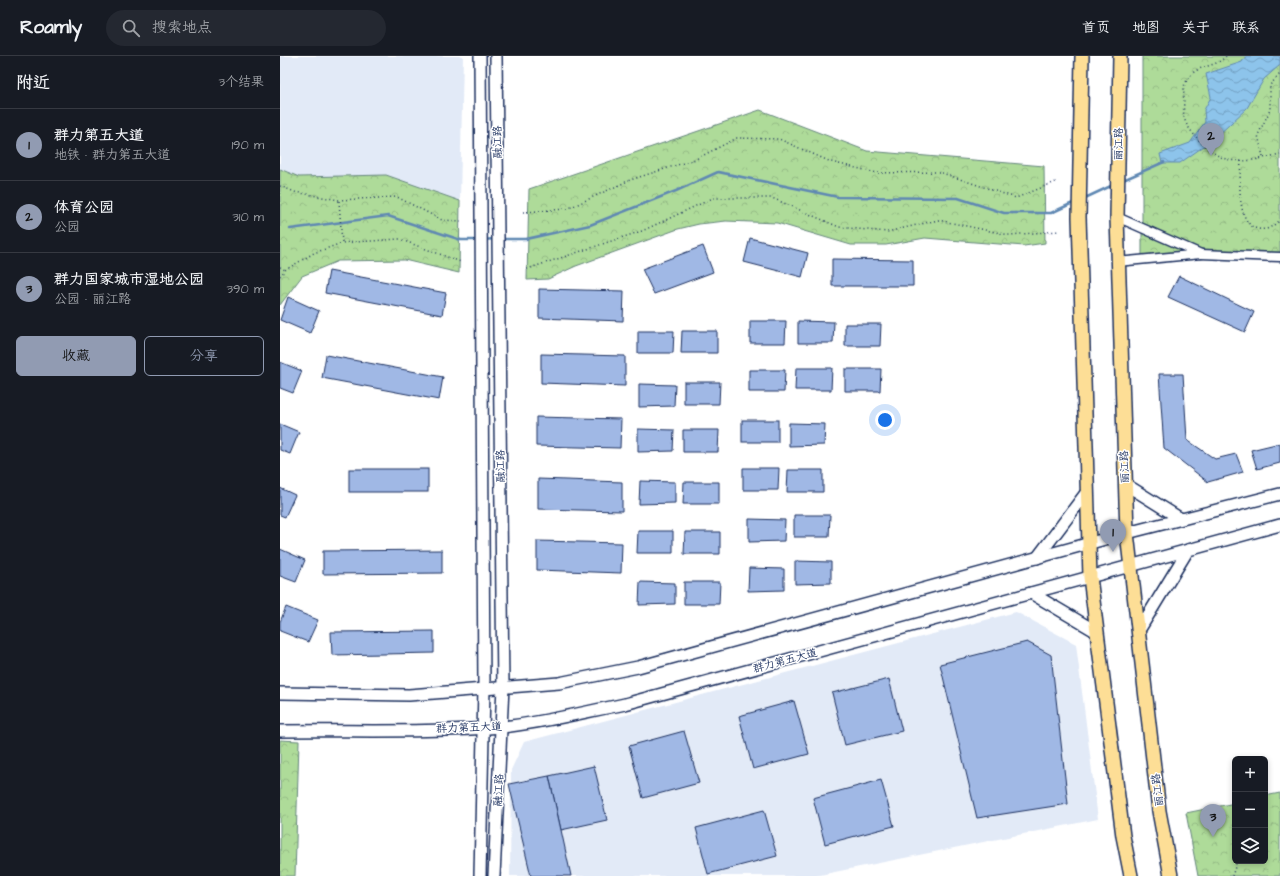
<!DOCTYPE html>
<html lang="zh">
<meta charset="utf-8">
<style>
:root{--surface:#171b24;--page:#242831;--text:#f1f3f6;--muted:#9ea1a6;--line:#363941;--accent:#919bb2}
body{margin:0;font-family:"Architects Daughter","LXGW WenKai TC",sans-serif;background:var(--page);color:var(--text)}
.controls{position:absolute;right:12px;bottom:12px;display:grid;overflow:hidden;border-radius:6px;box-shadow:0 2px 6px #0003}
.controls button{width:36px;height:36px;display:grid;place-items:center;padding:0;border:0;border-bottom:1px solid var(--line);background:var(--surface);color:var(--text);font:20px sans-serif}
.you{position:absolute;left:605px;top:364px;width:14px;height:14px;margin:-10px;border:3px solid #fff;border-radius:50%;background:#1a73e8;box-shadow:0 0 0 6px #1a73e833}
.badge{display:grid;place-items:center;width:26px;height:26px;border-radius:50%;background:var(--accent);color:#111;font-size:13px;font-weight:700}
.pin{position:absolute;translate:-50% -33px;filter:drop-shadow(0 1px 2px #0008)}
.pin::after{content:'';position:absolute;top:21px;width:14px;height:12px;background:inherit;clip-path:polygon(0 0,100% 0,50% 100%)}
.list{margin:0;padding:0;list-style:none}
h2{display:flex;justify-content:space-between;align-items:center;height:52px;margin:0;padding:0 16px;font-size:17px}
h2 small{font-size:13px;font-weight:400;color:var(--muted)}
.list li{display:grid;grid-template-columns:26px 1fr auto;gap:12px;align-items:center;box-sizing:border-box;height:72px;padding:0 16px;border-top:1px solid var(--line)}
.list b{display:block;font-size:15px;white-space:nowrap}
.list p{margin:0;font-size:13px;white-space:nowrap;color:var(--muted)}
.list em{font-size:13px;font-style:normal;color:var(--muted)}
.actions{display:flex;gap:8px;padding:12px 16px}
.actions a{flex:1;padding:9px 0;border:1px solid var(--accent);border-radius:6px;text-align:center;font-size:14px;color:var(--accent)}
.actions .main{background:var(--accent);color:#111}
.icon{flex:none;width:22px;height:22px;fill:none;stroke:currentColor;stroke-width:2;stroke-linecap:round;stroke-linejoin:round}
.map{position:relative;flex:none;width:1000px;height:820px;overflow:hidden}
header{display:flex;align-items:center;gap:24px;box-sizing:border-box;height:56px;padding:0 20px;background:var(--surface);border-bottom:1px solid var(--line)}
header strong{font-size:19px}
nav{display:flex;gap:22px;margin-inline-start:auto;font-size:14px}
.search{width:280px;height:36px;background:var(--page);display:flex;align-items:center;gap:10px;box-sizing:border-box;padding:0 14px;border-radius:22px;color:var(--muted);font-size:15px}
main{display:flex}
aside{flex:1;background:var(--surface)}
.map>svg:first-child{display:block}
</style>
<header>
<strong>Roamly</strong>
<div class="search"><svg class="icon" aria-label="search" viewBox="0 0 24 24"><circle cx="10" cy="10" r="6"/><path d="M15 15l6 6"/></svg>搜索地点</div>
<nav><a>首页</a><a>地图</a><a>关于</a><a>联系</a></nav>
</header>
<main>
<aside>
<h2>附近<small>3个结果</small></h2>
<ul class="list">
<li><span class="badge">1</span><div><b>群力第五大道</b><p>地铁 · 群力第五大道</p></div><em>190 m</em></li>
<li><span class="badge">2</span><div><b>体育公园</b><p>公园</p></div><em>310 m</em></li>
<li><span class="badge">3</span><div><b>群力国家城市湿地公园</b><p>公园 · 丽江路</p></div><em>390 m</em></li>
</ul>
<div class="actions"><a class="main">收藏</a><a>分享</a></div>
</aside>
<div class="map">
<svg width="1000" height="820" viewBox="0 0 1000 820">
<defs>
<pattern id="park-crowns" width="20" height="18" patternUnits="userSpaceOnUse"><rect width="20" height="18" fill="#aedb99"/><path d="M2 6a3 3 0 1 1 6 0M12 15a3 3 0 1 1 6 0" fill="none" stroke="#95bc86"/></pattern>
<pattern id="water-waves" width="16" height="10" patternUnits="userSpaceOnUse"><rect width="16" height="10" fill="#8dc4eb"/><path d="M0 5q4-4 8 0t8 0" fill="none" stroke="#72a0c2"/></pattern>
</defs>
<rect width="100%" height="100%" fill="#fff"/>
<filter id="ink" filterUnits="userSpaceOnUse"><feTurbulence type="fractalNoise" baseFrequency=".025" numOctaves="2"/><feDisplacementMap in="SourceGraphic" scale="8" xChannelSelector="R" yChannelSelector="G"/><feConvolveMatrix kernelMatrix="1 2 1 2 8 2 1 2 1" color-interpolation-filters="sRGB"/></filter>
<g filter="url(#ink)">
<g fill="#e2eaf7">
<polygon points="0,0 183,0 180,145 106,119 19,121 0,113"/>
<polygon points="736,556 796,588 818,763 535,820 230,820 231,714 244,686"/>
</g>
<g fill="url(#park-crowns)" stroke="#64857c">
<polygon points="862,0 1000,0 1000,198 862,206"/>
<polygon points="480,54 587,95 764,110 765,187 744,190 645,182 606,189 571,189 497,167 446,165 419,168 398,173 296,210 268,223 247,224 249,133"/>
<polygon points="0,113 19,121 106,119 180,145 179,217 124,204 58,205 22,220 0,249"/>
<polygon points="0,684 19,685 15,820 0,820"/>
<polygon points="1000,737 1000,820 918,820 906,757 955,747 955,805 985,805 985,740"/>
</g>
<polygon fill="url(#water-waves)" stroke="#5f88b3" points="966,0 1000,0 1000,9 984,23 967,52 934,83 900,107 882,107 880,98 910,87 925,66 924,54 931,41 926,18 962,6"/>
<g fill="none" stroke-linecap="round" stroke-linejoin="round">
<g stroke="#5f88b3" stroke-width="2.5">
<polyline points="841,125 884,106"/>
<polyline points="803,143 833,129"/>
<polyline points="10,173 108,160 181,184 198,184"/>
<polyline points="221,183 246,183 310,169 396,135 438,116 558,141 678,142 724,157 771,157 795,146"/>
<polyline points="203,184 214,183"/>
</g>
</g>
<g fill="#a0b8e5" stroke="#1b2f5e">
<polygon points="470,182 528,197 522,221 464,206"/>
<polygon points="423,190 433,216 374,238 362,213"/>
<polygon points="552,203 633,204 633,230 552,230"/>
<polygon points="49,215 166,237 162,259 45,237"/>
<polygon points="899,220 974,256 965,276 888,241"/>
<polygon points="259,233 344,235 343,265 259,262"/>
<polygon points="8,241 39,255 30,277 0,264"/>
<polygon points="470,265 506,265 505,287 470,287"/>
<polygon points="518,265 554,266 553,287 518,287"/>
<polygon points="565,268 601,268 600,290 565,290"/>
<polygon points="358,275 394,275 393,297 358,297"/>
<polygon points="402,275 437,275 437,297 401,297"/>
<polygon points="261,298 345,300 345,330 261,327"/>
<polygon points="46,299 163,321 159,344 42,322"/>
<polygon points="0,306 22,315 13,337 0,332"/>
<polygon points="516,312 552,312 551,334 515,334"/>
<polygon points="565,313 601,313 600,335 565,335"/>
<polygon points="469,314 505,314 504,336 469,336"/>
<polygon points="879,318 903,318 907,384 935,403 956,398 963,416 928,426 884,392"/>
<polygon points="404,326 440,326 439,348 404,348"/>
<polygon points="359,328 395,329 394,350 359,351"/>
<polygon points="256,361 341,363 340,392 256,390"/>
<rect x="462" y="364" width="36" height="22"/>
<polygon points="509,367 545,368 544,389 509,390"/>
<polygon points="0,368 19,376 10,398 0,394"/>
<polygon points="358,373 394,374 393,395 358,396"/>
<polygon points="403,374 439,374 438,396 403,396"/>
<polygon points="1000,387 1000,407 977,413 971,394"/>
<polygon points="463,412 499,412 498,434 463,434"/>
<rect x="69" y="413" width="79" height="23"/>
<polygon points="508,414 543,414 543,436 507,436"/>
<polygon points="258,423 342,426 342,455 258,453"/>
<polygon points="360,425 395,426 395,447 359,448"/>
<polygon points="404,426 439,426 439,448 403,448"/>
<polygon points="0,432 15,439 5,461 0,459"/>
<polygon points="514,459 550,459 549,481 514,481"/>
<polygon points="469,463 505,464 504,485 469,486"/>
<polygon points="358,475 393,475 393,497 357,497"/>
<polygon points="405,476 440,476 440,498 404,498"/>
<polygon points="257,485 342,487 341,517 257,514"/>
<polygon points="0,493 25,504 16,526 0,520"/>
<polygon points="162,494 162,517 43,518 43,495"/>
<polygon points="515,505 551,506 551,527 515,528"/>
<polygon points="469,512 504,513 504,534 468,535"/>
<polygon points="360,526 395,527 395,548 359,549"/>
<polygon points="404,526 440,526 439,548 404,548"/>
<polygon points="6,551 38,564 28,586 0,575 0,566"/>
<polygon points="154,575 154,597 52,599 51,576"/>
<polygon points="747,586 771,599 788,748 697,762 660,608"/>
<polygon points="609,623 622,675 565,689 552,637"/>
<polygon points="514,645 529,698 473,713 459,660"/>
<polygon points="404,675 419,727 363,742 349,690"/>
<polygon points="314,710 327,764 281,774 269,720"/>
<polygon points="269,720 281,774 291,820 251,820 229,728"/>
<polygon points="601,724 614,770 545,788 533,742"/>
<polygon points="484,754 497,800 428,818 416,772"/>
</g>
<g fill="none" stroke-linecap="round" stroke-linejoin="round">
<g stroke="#1b2f5e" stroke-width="11">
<g id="street">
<polyline points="837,161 921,198 837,206"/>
<polyline points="921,198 1000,201"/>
</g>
</g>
<g stroke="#1b2f5e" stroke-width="14">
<g id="secondary">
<polyline points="845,428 901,463"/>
<polyline points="757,502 806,437"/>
<polyline points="751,537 817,576"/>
<polyline points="858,576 908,494"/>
<polyline points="0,637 129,639 279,627 358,611 847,477 1000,438"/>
<path d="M0,675c74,-1 149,2 222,-4 41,-4 82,-15 123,-23l655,-179"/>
<polyline points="200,820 204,632 200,0"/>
<polyline points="214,820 223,631 216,0"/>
</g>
</g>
<g stroke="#1b2f5e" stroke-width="16">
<g id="primary">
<polyline points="802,0 799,161 810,521 843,780 851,820"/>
<polyline points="840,0 837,161 847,477 879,755 891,820"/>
</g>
</g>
<g stroke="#1b2f5e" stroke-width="1.5" stroke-dasharray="1 3" stroke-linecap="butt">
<path d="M946,0c-14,15 -30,5 -41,28 -2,4 -1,10 -1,15 0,5 -1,12 0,18 2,13 27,37 39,41 18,7 40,0 57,-4"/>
<polyline points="983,101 978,79 990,54 990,29 1000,18"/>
<path d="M961,105c-1,18 -7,73 25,68 5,-1 10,-6 14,-8"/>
<polyline points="0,130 15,136 59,144 117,141 162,164 181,165"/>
<polyline points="59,145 62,187"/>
<polyline points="243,156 287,153 350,124 416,103 457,82 499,83 551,106 597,117 659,116 736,142 778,125"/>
<polyline points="0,211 5,214"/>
<polyline points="247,213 362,175 433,142 492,142 559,171 607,176 658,164 729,179 779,175"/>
<polyline points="0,220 5,214 34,197 62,187 119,183 181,206"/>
<polyline points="952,820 957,805"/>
</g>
<use href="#street" stroke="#fff" stroke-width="8"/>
<use href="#secondary" stroke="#fff" stroke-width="11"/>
<use href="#primary" stroke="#fdde96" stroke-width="13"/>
</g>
</g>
<g text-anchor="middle" stroke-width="3" stroke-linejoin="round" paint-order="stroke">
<g font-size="11" fill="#1b2f5e" stroke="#fff">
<text transform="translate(217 86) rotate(-91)" y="4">融江路</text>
<text transform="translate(838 88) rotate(-89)" y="4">丽江路</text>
<text transform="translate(220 410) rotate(-91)" y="4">融江路</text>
<text transform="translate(844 411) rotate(-92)" y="4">丽江路</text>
<text transform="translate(505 604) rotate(-15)" y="4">群力第五大道</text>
<text transform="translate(189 671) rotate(-2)" y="4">群力第五大道</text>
<text transform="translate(218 734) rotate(-87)" y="4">融江路</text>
<text transform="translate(877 734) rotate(-97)" y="4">丽江路</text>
</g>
</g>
</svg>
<div class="controls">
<button>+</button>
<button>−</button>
<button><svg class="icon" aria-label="layers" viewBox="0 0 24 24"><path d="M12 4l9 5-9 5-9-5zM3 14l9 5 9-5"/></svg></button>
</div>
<div class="you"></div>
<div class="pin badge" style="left:833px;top:496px">1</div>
<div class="pin badge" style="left:931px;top:100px">2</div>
<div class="pin badge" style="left:933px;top:781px">3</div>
</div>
</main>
